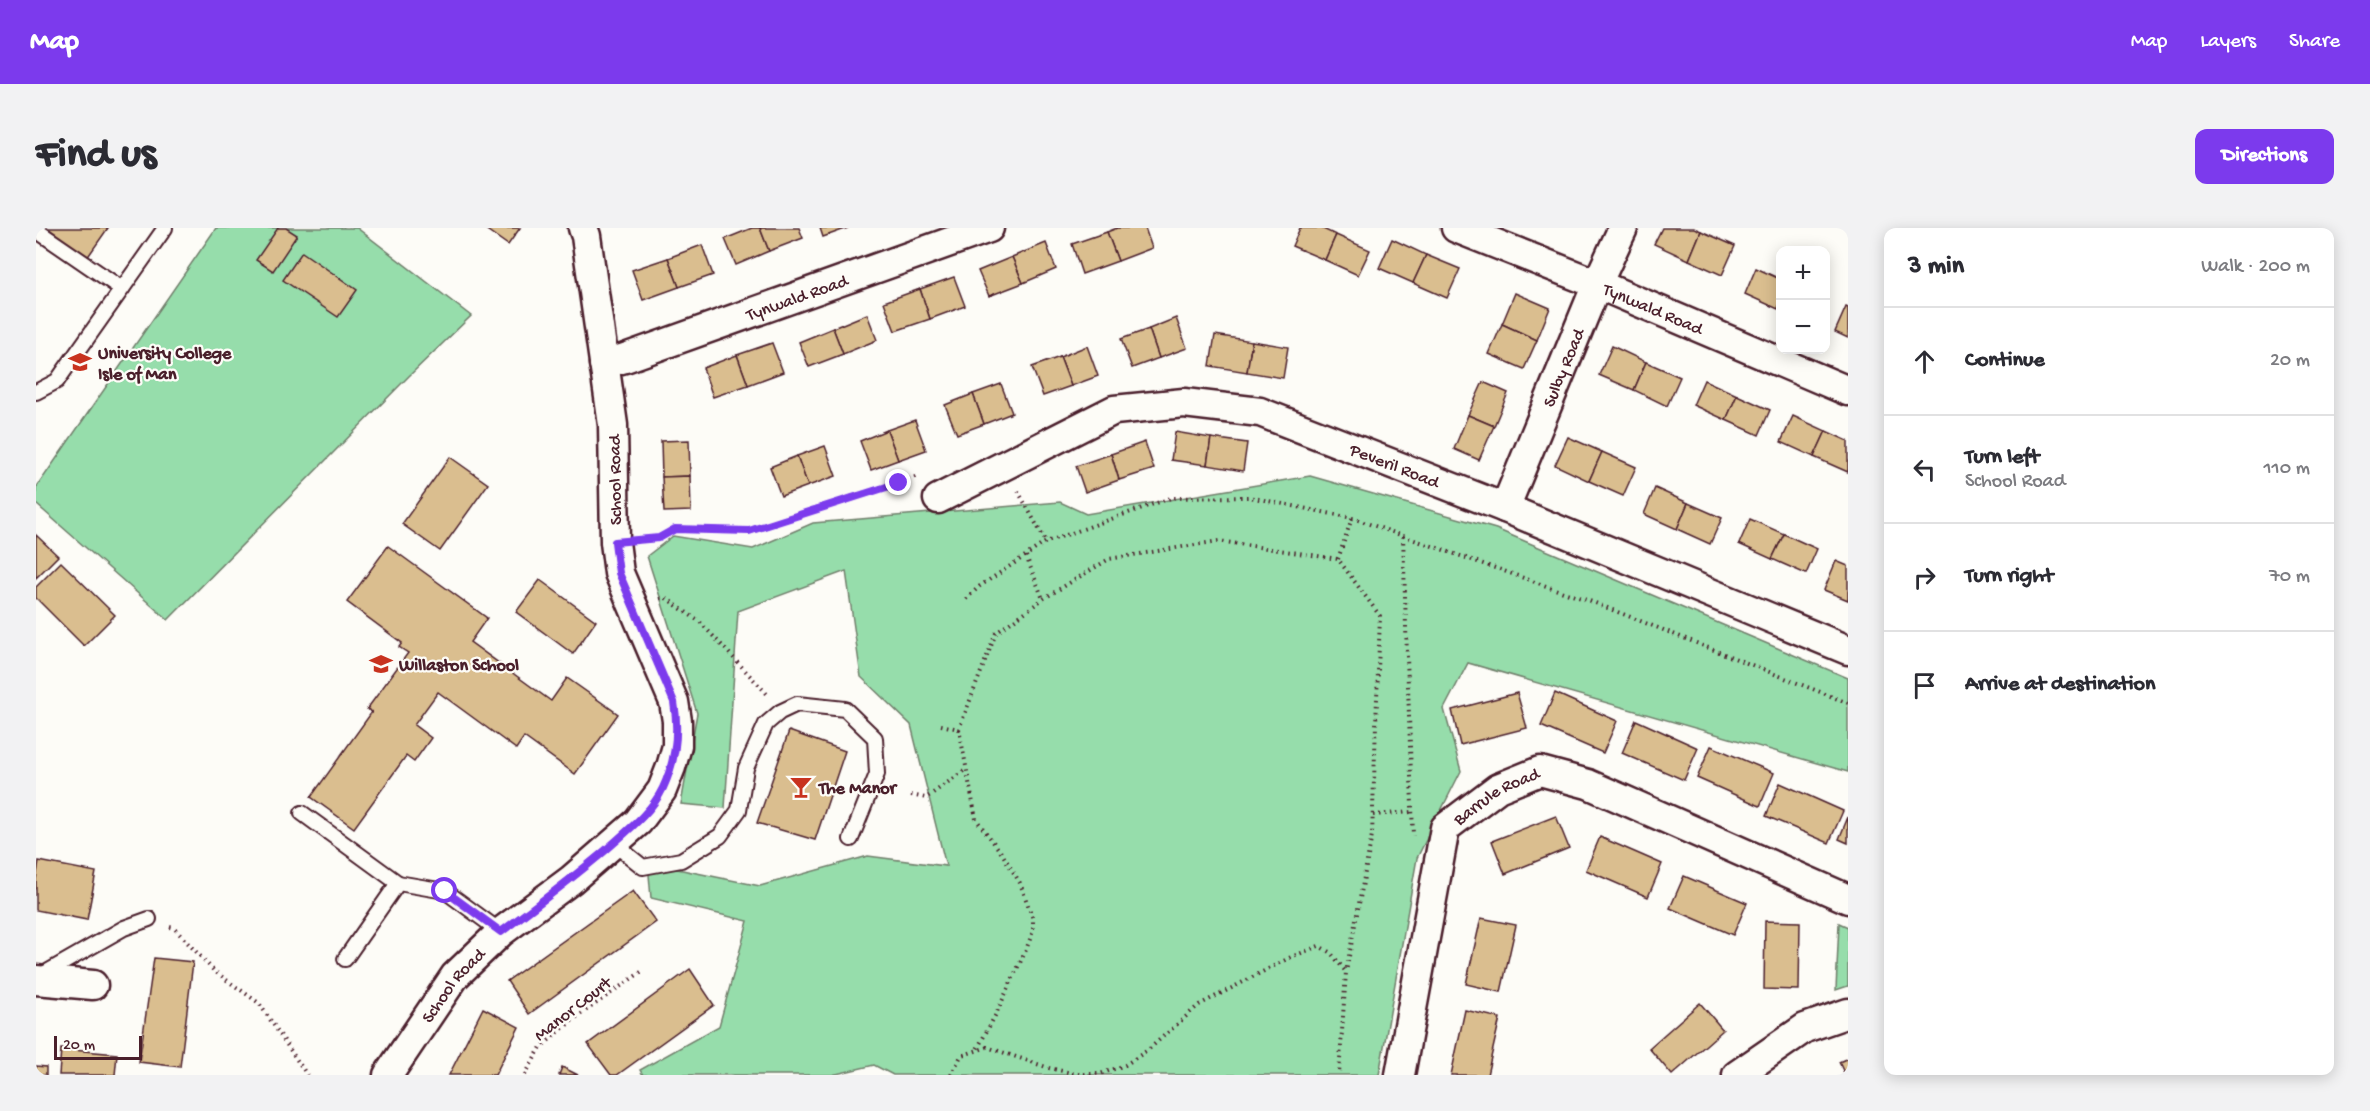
<!DOCTYPE html>
<meta charset="utf-8">
<style>
:root{--surface:#fff;--page:#f2f2f3;--text:#2b2b33;--muted:#7c7c81;--line:#e1e1e2;--accent:#7c3aed}
body{margin:0;font-family:"Gochi Hand",sans-serif;background:var(--page);color:var(--text)}
.controls{position:absolute;right:18px;top:18px;display:grid;overflow:hidden;border-radius:12px;box-shadow:0 3px 15px #0003}
.controls button{width:54px;height:54px;display:grid;place-items:center;padding:0;border:0;border-bottom:2px solid var(--line);background:var(--surface);color:var(--text);font:30px sans-serif}
.scale{position:absolute;left:18px;bottom:15px;width:88px;box-sizing:border-box;padding-left:6px;border:3px solid #4a1f2b;border-top:0;font-size:16px;line-height:21px;white-space:nowrap;color:#4a1f2b;-webkit-text-stroke:4px #fdfcf7;paint-order:stroke}
.stop{position:absolute;width:18px;height:18px;margin:-14px;border:4px solid #7c3aed;border-radius:50%;background:#fff}
.stop.end{background:#7c3aed;border-color:#fff;box-shadow:0 2px 6px #0008}
.list{margin:0;padding:0;list-style:none}
h2{display:flex;justify-content:space-between;align-items:center;height:78px;margin:0;padding:0 24px;font-size:26px}
h2 small{font-size:20px;font-weight:400;color:var(--muted)}
.list li{display:grid;grid-template-columns:39px 1fr auto;gap:18px;align-items:center;box-sizing:border-box;height:108px;padding:0 24px;border-top:2px solid var(--line)}
.list b{display:block;font-size:22px;white-space:nowrap}
.list p{margin:0;font-size:20px;white-space:nowrap;color:var(--muted)}
.list em{font-size:20px;font-style:normal;color:var(--muted)}
.icon{flex:none;width:33px;height:33px;fill:none;stroke:currentColor;stroke-width:2;stroke-linecap:round;stroke-linejoin:round}
.map{position:relative;flex:none;width:1812px;height:847px;overflow:hidden;border-radius:12px}
header{display:flex;align-items:center;gap:36px;box-sizing:border-box;height:84px;padding:0 30px;background:var(--accent);color:#fff}
header strong{font-size:28px}
nav{display:flex;gap:33px;margin-inline-start:auto;font-size:21px}
.intro{display:flex;align-items:center;justify-content:space-between;box-sizing:border-box;height:144px;padding:0 36px}
h1{margin:0;font-size:42px}
.button{padding:15px 27px;border-radius:12px;background:var(--accent);color:#fff;font-size:21px;font-weight:700}
main{display:flex;gap:36px;padding:0 36px}
aside{flex:1;background:var(--surface);border-radius:12px;box-shadow:0 3px 15px #0003}
.map>svg:first-child{display:block}
</style>
<header>
<strong>Map</strong>
<nav><a>Map</a><a>Layers</a><a>Share</a></nav>
</header>
<div class="intro"><h1>Find us</h1><a class="button">Directions</a></div>
<main>
<div class="map">
<svg width="1812" height="847" viewBox="0 0 1812 847">
<rect width="100%" height="100%" fill="#fdfcf7"/>
<filter id="ink" filterUnits="userSpaceOnUse"><feTurbulence type="fractalNoise" baseFrequency=".0167" numOctaves="2"/><feDisplacementMap in="SourceGraphic" scale="12" xChannelSelector="R" yChannelSelector="G"/><feConvolveMatrix kernelMatrix="1 2 1 2 8 2 1 2 1" color-interpolation-filters="sRGB"/></filter>
<g filter="url(#ink)">
<g fill="#96ddab" stroke="#707e6b" stroke-width="1.5">
<polygon points="180,0 321,0 435,88 373,148 132,392 0,276 0,260"/>
<polygon points="1274,248 1460,301 1812,450 1812,544 1432,435 1408,481 1425,543 1381,630 1343,847 857,847 838,837 796,847 607,847 604,842 683,798 712,693 615,670 612,635 724,658 832,628 910,638 875,497 825,449 810,343 702,383 689,580 645,576 661,485 611,328 637,308 717,321 777,295 1024,274 1050,286"/>
<polygon points="1803,695 1812,699 1812,758 1800,762"/>
</g>
<g fill="#dabe8f" stroke="#4a1f2b" stroke-width="1.5">
<polygon points="8,0 72,0 51,30"/>
<polygon points="242,0 250,0 261,7 237,43 220,32"/>
<polygon points="448,0 484,0 472,17"/>
<polygon points="716,0 724,0 733,23 700,37 689,11"/>
<polygon points="724,0 763,0 767,10 733,23"/>
<polygon points="784,0 812,0 787,9"/>
<polygon points="1081,0 1109,0 1116,20 1082,33 1071,4"/>
<polygon points="1264,0 1285,0 1300,7 1289,32 1256,18"/>
<polygon points="1626,0 1658,0 1665,3 1653,32 1618,16"/>
<polygon points="1665,3 1699,18 1686,47 1653,32"/>
<polygon points="1071,4 1082,33 1046,46 1036,16"/>
<polygon points="1300,7 1334,22 1322,47 1289,32"/>
<polygon points="1356,11 1390,27 1377,55 1343,40"/>
<polygon points="1010,15 1020,41 987,55 976,29"/>
<polygon points="666,17 677,47 643,59 632,30"/>
<polygon points="266,24 321,62 302,89 247,52"/>
<polygon points="1390,27 1424,41 1411,70 1377,55"/>
<polygon points="976,29 987,55 953,68 942,43"/>
<polygon points="632,30 643,59 607,72 596,42"/>
<polygon points="1720,40 1744,51 1744,75 1742,81 1709,66"/>
<polygon points="918,49 929,78 894,91 884,61"/>
<polygon points="884,61 894,91 859,103 848,74"/>
<polygon points="1479,65 1514,80 1501,112 1466,96"/>
<polygon points="1810,79 1812,80 1812,110 1799,104"/>
<polygon points="831,86 841,112 807,126 797,100"/>
<polygon points="1140,90 1151,120 1123,130 1113,101"/>
<polygon points="1466,96 1501,112 1488,141 1453,126"/>
<polygon points="797,100 807,126 773,139 763,114"/>
<polygon points="1113,101 1123,130 1096,140 1085,111"/>
<polygon points="1179,107 1216,113 1211,144 1174,138"/>
<polygon points="1216,113 1252,119 1247,150 1211,144"/>
<polygon points="736,115 747,144 712,157 701,127"/>
<polygon points="1051,118 1062,148 1035,158 1024,129"/>
<polygon points="1576,118 1610,134 1598,162 1563,147"/>
<polygon points="701,127 712,157 677,169 667,140"/>
<polygon points="1024,129 1035,158 1007,168 996,139"/>
<polygon points="1610,134 1644,149 1631,178 1598,162"/>
<polygon points="1668,152 1701,167 1690,192 1657,177"/>
<polygon points="1447,154 1472,165 1458,198 1432,187"/>
<polygon points="965,156 976,185 948,196 937,166"/>
<polygon points="937,166 948,196 921,206 909,177"/>
<polygon points="1701,167 1734,182 1723,207 1690,192"/>
<polygon points="1432,187 1458,198 1443,232 1418,221"/>
<polygon points="1757,188 1790,203 1778,229 1745,214"/>
<polygon points="879,192 890,222 862,232 851,202"/>
<polygon points="851,202 862,232 835,242 824,213"/>
<polygon points="1790,203 1812,213 1812,244 1778,229"/>
<polygon points="1139,204 1175,210 1171,237 1135,232"/>
<polygon points="1532,209 1566,224 1553,253 1519,237"/>
<polygon points="1175,210 1211,215 1207,243 1171,237"/>
<polygon points="653,212 654,248 626,249 625,213"/>
<polygon points="1109,214 1118,241 1083,252 1075,226"/>
<polygon points="789,218 800,248 772,258 761,228"/>
<polygon points="1566,224 1600,239 1587,268 1553,253"/>
<polygon points="1075,226 1083,252 1049,264 1040,238"/>
<polygon points="761,228 772,258 745,268 734,239"/>
<polygon points="414,229 452,256 404,323 366,296"/>
<polygon points="654,248 655,283 628,284 626,249"/>
<polygon points="1619,260 1652,275 1641,301 1608,286"/>
<polygon points="1652,275 1686,290 1674,316 1641,301"/>
<polygon points="1714,291 1748,306 1736,331 1703,316"/>
<polygon points="1748,306 1781,321 1770,346 1736,331"/>
<polygon points="0,307 22,328 0,350"/>
<polygon points="352,318 451,390 434,414 515,473 531,450 582,486 539,546 488,509 480,521 402,464 378,497 395,510 378,534 370,528 318,600 275,569 336,484 331,481 372,425 363,419 366,415 311,374"/>
<polygon points="1800,333 1812,338 1812,372 1788,362"/>
<polygon points="25,334 79,387 48,418 0,370 0,359"/>
<polygon points="504,352 560,393 537,426 480,384"/>
<polygon points="1481,465 1491,500 1424,517 1416,482"/>
<polygon points="1519,465 1581,493 1567,525 1505,498"/>
<polygon points="1600,492 1662,520 1648,552 1586,525"/>
<polygon points="753,503 809,523 779,612 721,595"/>
<polygon points="1675,518 1738,545 1724,578 1661,550"/>
<polygon points="1744,555 1807,583 1793,615 1730,588"/>
<polygon points="1520,588 1533,620 1469,646 1456,613"/>
<polygon points="1812,589 1812,615 1803,611"/>
<polygon points="1564,609 1626,636 1612,669 1550,642"/>
<polygon points="3,633 60,644 51,692 0,682 0,652"/>
<polygon points="1648,648 1711,675 1697,707 1634,680"/>
<polygon points="597,663 620,694 493,786 471,753"/>
<polygon points="1445,690 1480,697 1465,764 1430,756"/>
<polygon points="1729,693 1764,694 1763,762 1728,761"/>
<polygon points="118,730 157,734 144,839 103,834"/>
<polygon points="654,741 678,777 581,847 575,847 552,816"/>
<polygon points="1664,775 1687,802 1636,847 1613,820"/>
<polygon points="447,780 483,799 459,847 413,847"/>
<polygon points="1429,782 1464,790 1451,847 1415,847"/>
<polygon points="25,821 81,826 79,847 23,847"/>
<polygon points="1812,830 1812,847 1809,847 1803,834"/>
<polygon points="0,838 10,839 10,847 0,847"/>
<polygon points="526,839 542,847 523,847"/>
</g>
<g fill="none" stroke-linecap="round" stroke-linejoin="round">
<g stroke="#4a1f2b" stroke-width="18">
<g id="lane">
<polyline points="0,2 86,61"/>
<polyline points="0,164 21,153 129,0"/>
<polyline points="266,585 362,655"/>
<polyline points="577,615 607,639 645,632 684,608 703,582 710,540 730,496 744,484 761,476 809,481 839,510 841,546 815,611"/>
<polyline points="309,731 362,655 409,663 465,704"/>
<polyline points="4,748 88,700 113,691"/>
</g>
</g>
<g stroke="#4a1f2b" stroke-width="33">
<g id="street">
<path id="s1" d="M1420,0l141,56 251,107"/>
<path id="s2" d="M568,136l21,-6 364,-130"/>
<path id="s3" d="M902,271l176,-89 70,-7 76,9 245,96 343,142"/>
<path id="s4" d="M1469,280l92,-224 26,-56"/>
<polyline points="0,752 57,757"/>
<path id="s5" d="M352,847l67,-99 46,-44 70,-52 67,-58 24,-32 9,-23 6,-21v-25l-3,-19 -55,-129 -4,-31 -2,-117 -27,-189 -3,-8"/>
<path id="s6" d="M1364,847l45,-247 53,-40 42,-17 48,13 260,115"/>
<polyline points="1701,847 1769,800 1812,785"/>
</g>
</g>
<g stroke="#4a1f2b" stroke-width="4" stroke-dasharray="1.5 4.5" stroke-linecap="butt">
<polyline points="982,263 1010,314"/>
<polyline points="1367,308 1377,608"/>
<polyline points="607,312 623,310 639,301 713,303 882,248"/>
<polyline points="990,328 1007,371"/>
<polyline points="1302,331 1316,290"/>
<polyline points="624,370 630,370 664,394 733,468"/>
<polyline points="930,371 944,358 1010,314 1135,270 1213,269 1316,290 1559,375 1812,475"/>
<polyline points="905,497 923,501 960,405 1007,371 1073,331 1183,313 1302,331 1344,388 1336,607 1310,744"/>
<polyline points="923,501 940,591 967,627 984,655 997,691 997,703 990,722 960,786 940,823"/>
<polyline points="875,567 890,570 929,542"/>
<polyline points="1337,587 1375,584"/>
<polyline points="134,699 138,700 178,743 223,775 271,847"/>
<polyline points="489,847 505,819 538,791 608,742"/>
<polyline points="915,847 925,828 951,819 1013,840 1040,846 1064,846 1089,837 1112,822 1163,777 1255,729 1283,718 1295,725 1310,744 1303,847"/>
</g>
<use href="#lane" stroke="#fdfcf7" stroke-width="14"/>
<use href="#street" stroke="#fdfcf7" stroke-width="28"/>
</g>
</g>
<g fill="none" stroke-linecap="round" stroke-linejoin="round" filter="url(#ink)">
<path stroke="#7c3aed" stroke-width="8" d="M409,663l56,41c36,-27 72,-54 106,-83 20,-18 44,-36 56,-61 13,-28 16,-56 11,-86l-55,-129 -4,-31 44,-4 16,-9 74,2 150,-48"/>
</g>
<defs>
<g id="university-bare" transform="scale(1.8)"><path d="M0-5L7-2L0 1L-7-2ZM-4 1L0 2.5L4 1V4Q0 6-4 4Z" fill="#c8321e" stroke="#fdfcf7" stroke-width="2.5" paint-order="stroke"/></g>
<g id="school-bare" transform="scale(1.8)"><path d="M0-5L7-2L0 1L-7-2ZM-4 1L0 2.5L4 1V4Q0 6-4 4Z" fill="#c8321e" stroke="#fdfcf7" stroke-width="2.5" paint-order="stroke"/></g>
<g id="bar-bare" transform="scale(1.8)"><path d="M-6-5H6L.8 .8V4.5H3.5V6h-7V4.5H-.8V.8Z" fill="#c8321e" stroke="#fdfcf7" stroke-width="2.5" paint-order="stroke"/></g>
</defs>
<g fill-rule="evenodd">
<use href="#university-bare" x="44" y="134"/>
<use href="#school-bare" x="345" y="436"/>
<use href="#bar-bare" x="765" y="559"/>
</g>
<g text-anchor="middle" stroke-width="4.5" stroke-linejoin="round" paint-order="stroke">
<g font-size="18" fill="#4a1f2b" stroke="#fdfcf7">
<text dy="6" stroke="none"><textPath href="#s2" startOffset="204">Tynwald Road</textPath></text>
<text dy="6" stroke="none"><textPath href="#s1" startOffset="213">Tynwald Road</textPath></text>
<text dy="6" stroke="none"><textPath href="#s4" startOffset="152">Sulby Road</textPath></text>
<text dy="6" stroke="none"><textPath href="#s3" startOffset="489">Peveril Road</textPath></text>
<text transform="translate(578 252) rotate(-91)" y="6">School Road</text>
<text dy="6" stroke="none"><textPath href="#s6" startOffset="312">Barrule Road</textPath></text>
<text dy="6" stroke="none"><textPath href="#s5" startOffset="111">School Road</textPath></text>
<text transform="translate(536 780) rotate(-38)" y="6">Manor Court</text>
</g>
<g font-size="18" font-weight="bold" fill="#4a1f2b" stroke="#fdfcf7" text-anchor="start">
<text x="62" y="130">University College<tspan x="62" dy="21">Isle of Man</tspan></text>
<text x="363" y="442">Willaston School</text>
<text x="783" y="565">The Manor</text>
</g>
</g>
</svg>
<div class="controls">
<button>+</button>
<button>−</button>
</div>
<div class="scale">20 m</div>
<div class="stop" style="left:409px;top:663px"></div>
<div class="stop end" style="left:863px;top:255px"></div>
</div>
<aside>
<h2>3 min<small>Walk · 200 m</small></h2>
<ul class="list">
<li><svg class="icon" aria-label="ahead" viewBox="0 0 24 24"><path d="M12 20V5M6 11l6-6 6 6"/></svg><div><b>Continue</b></div><em>20 m</em></li>
<li><svg class="icon" aria-label="left" viewBox="0 0 24 24"><path d="M17 20v-9H6M10 6l-5 5 5 5"/></svg><div><b>Turn left</b><p>School Road</p></div><em>110 m</em></li>
<li><svg class="icon" aria-label="right" viewBox="0 0 24 24"><path d="M7 20v-9h11M14 6l5 5-5 5"/></svg><div><b>Turn right</b></div><em>70 m</em></li>
<li><svg class="icon" aria-label="arrive" viewBox="0 0 24 24"><path d="M6 21V4h12l-3 4 3 4H6"/></svg><div><b>Arrive at destination</b></div></li>
</ul>
</aside>
</main>
